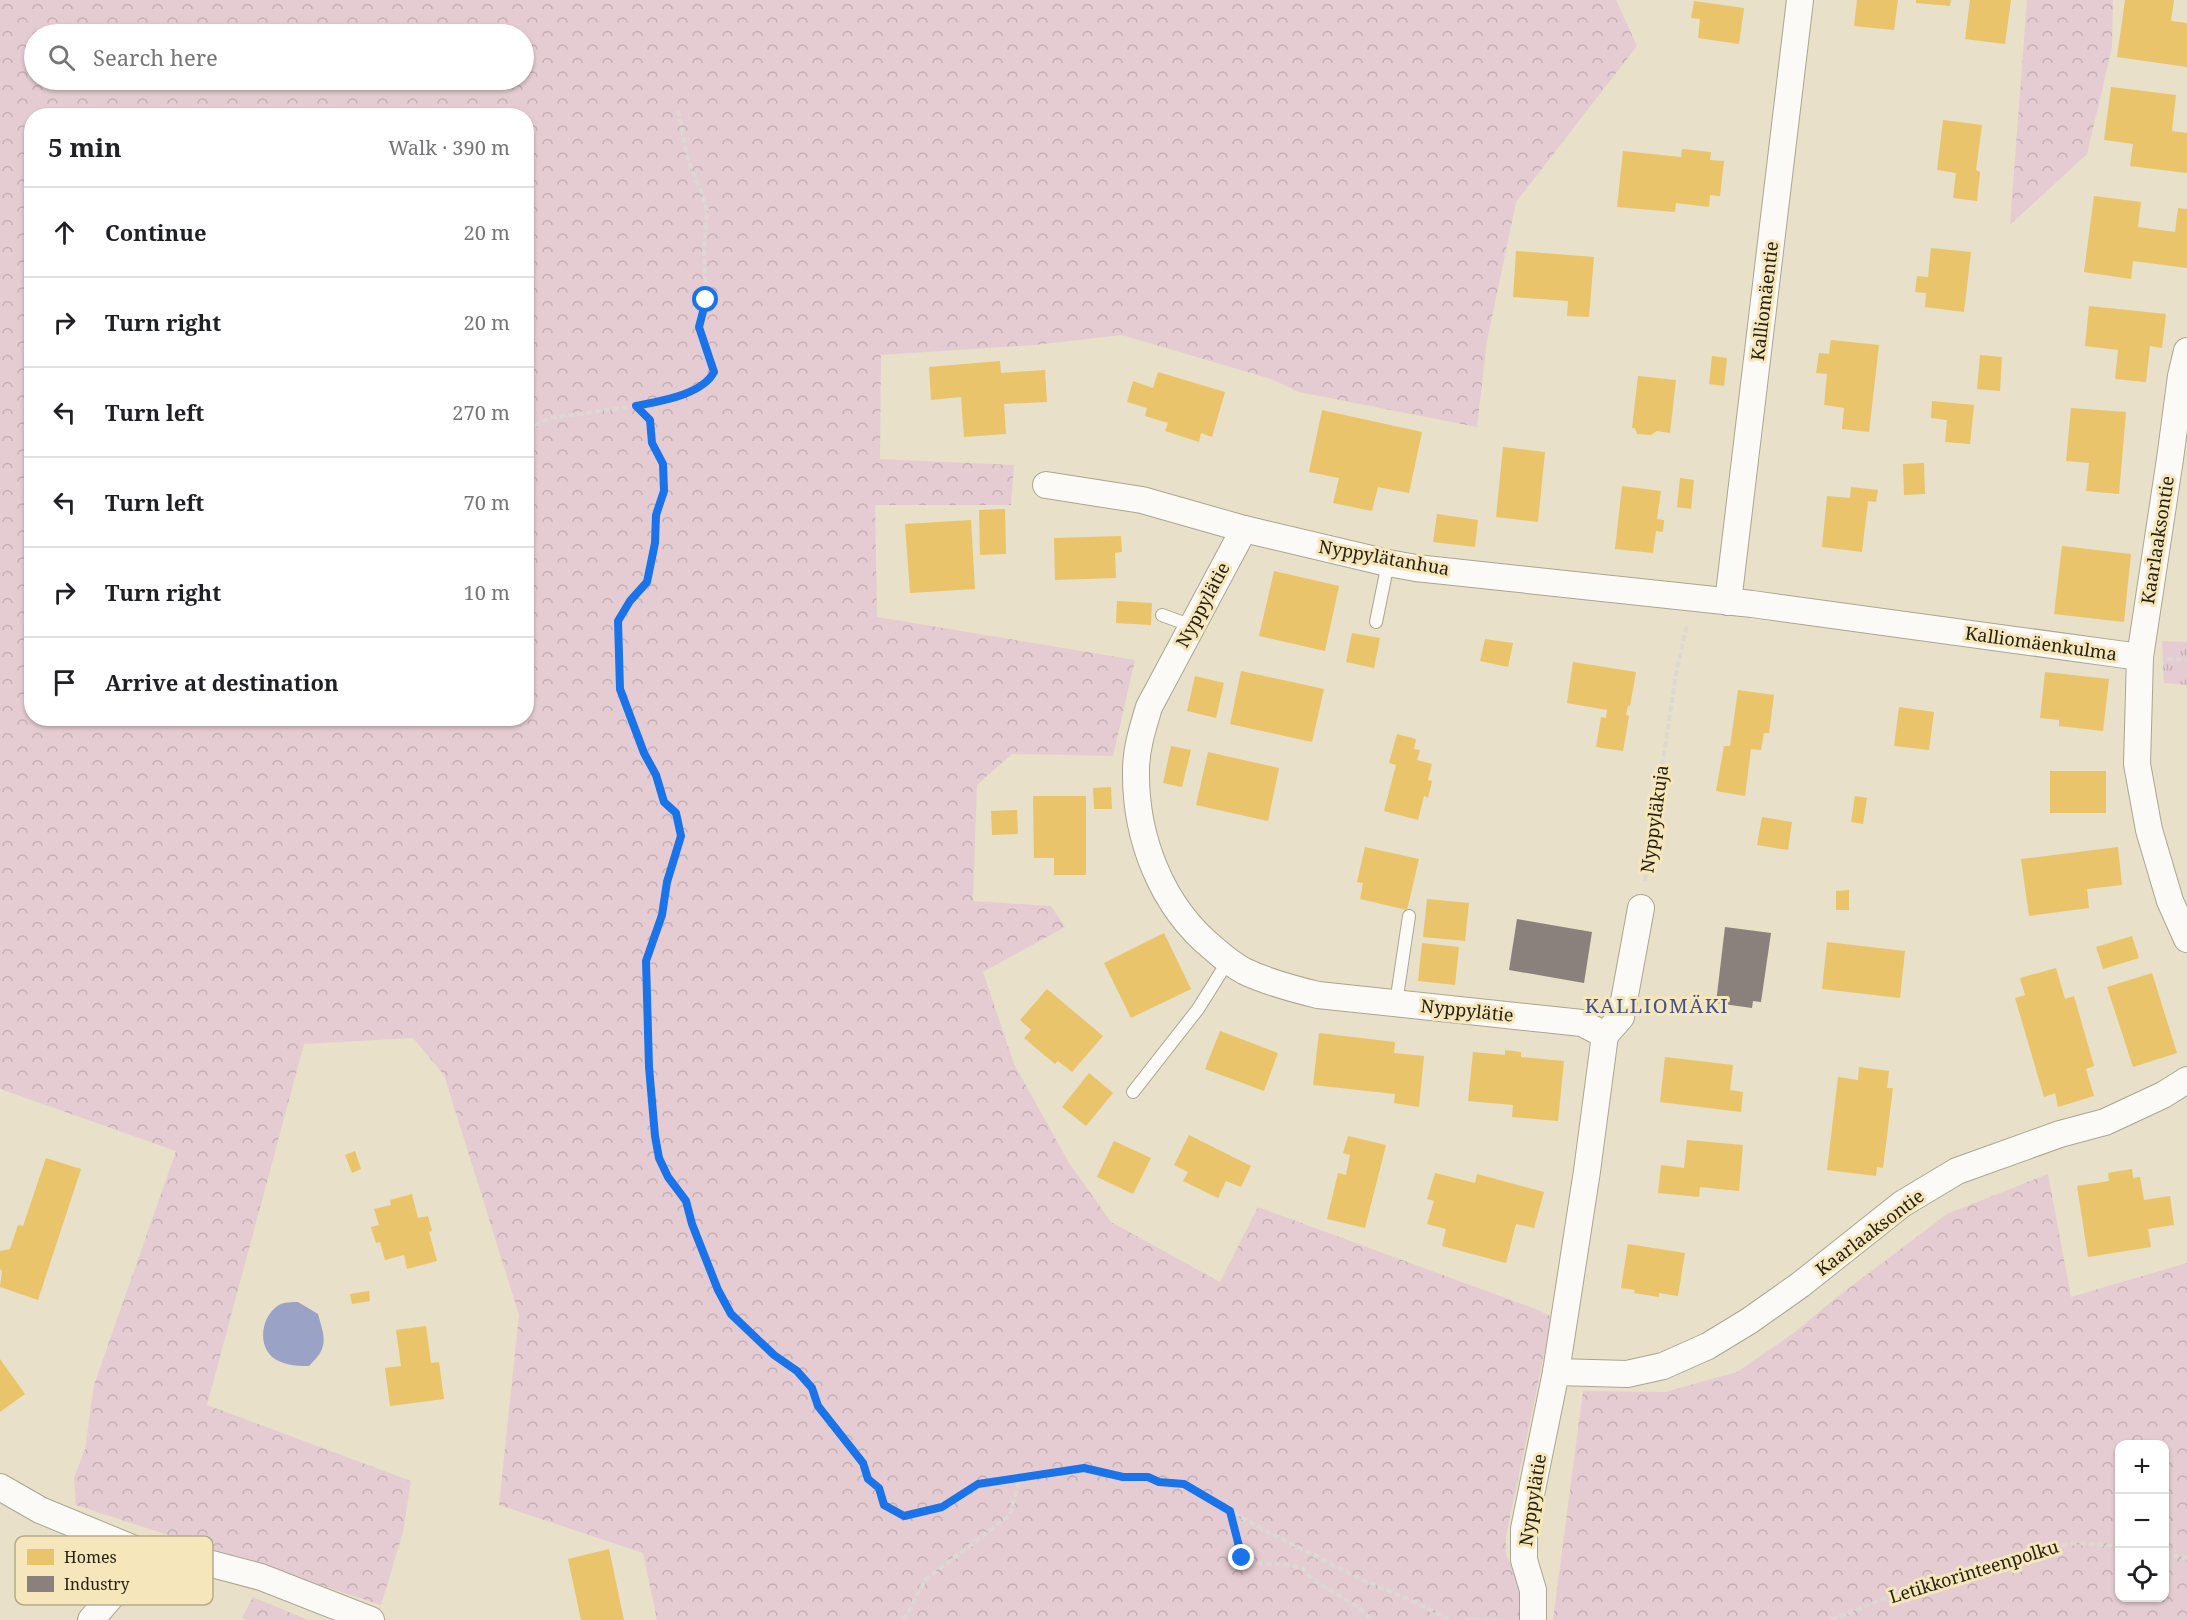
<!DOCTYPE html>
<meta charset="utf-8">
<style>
:root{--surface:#fff;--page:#f6f6f6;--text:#202124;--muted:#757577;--line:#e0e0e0}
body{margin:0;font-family:"Noto Serif",serif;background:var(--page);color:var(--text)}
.controls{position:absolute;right:18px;bottom:18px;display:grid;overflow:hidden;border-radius:12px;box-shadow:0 2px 4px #0004}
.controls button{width:54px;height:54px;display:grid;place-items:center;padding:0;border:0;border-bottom:2px solid var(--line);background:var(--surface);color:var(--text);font:30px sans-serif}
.stop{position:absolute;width:18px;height:18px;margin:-14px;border:4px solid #1a73e8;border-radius:50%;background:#fff}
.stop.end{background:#1a73e8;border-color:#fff;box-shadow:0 2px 6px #0008}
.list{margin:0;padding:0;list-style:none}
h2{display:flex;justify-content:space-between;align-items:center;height:78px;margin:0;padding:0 24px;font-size:26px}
h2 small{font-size:20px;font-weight:400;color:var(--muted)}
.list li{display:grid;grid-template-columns:39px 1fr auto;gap:18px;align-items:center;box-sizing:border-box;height:90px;padding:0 24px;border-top:2px solid var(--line)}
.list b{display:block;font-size:22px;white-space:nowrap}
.list em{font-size:20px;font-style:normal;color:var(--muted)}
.icon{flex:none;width:33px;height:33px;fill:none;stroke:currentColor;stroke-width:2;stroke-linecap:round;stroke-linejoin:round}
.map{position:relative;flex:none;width:2187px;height:1620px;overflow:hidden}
.search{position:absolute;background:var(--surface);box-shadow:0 2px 4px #0004;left:24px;top:24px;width:510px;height:66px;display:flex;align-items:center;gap:15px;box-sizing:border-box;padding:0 21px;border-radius:33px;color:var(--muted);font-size:22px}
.panel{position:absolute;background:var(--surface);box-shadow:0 2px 4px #0004;left:24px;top:108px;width:510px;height:618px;border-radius:24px}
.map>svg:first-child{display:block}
</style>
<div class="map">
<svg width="2187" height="1620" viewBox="0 0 2187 1620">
<defs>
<pattern id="forest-crowns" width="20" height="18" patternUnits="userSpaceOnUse" patternTransform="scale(1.5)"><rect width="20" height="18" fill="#e5ccd2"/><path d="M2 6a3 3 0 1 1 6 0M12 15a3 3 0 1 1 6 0" fill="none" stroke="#c4afb3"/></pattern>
<pattern id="park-tufts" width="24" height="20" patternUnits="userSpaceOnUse" patternTransform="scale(1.5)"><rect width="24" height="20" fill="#e5ccd2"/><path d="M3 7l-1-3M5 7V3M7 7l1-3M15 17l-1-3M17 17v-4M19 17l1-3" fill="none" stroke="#c4afb3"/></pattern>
</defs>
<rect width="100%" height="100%" fill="#e8e0c8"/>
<g fill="url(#forest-crowns)" fill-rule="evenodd">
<path d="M0,0h1616l21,46 -121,156 -29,139 -10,86 -178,-35 -28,-13 -149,-44 -87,10 -154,10 -1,104 134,6 -3,40h-136l2,112 258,43 -22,96 -101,-2 -35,31 -4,116 78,5 14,21 -82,45 31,92 55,99 42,59 109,60 38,-75 280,103 14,7 -46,219v19l14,28 1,37h-864l-14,-67 -144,-48 20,-190 -75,-240 -31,-37 -109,6 -97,361 204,76 -8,51 -22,73 -305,-100 -2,-27 11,-29 9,-64 82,-234 -176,-62zM34,34h490v46h-490zM32,116h494v602h-494z"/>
<polygon points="2027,0 2113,0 2112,47 2087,154 2010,225"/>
<path d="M2048,1174l23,123 116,-34v357h-634l30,-229 82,1 72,-20 57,-39 38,-32 115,-87zM2164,1444v154h-44v-154z"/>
<polygon points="253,1597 308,1620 247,1620 242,1618"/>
</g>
<polygon fill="url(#park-tufts)" points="2162,641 2187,642 2187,685 2164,683"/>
<path fill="#9aa2c5" d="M298,1302l20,12c7,25 11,33 -9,52 -9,0 -19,0 -28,-4 -25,-9 -22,-45 -2,-57 5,-3 13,-3 19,-3z"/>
<g fill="#e9c46a">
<polygon points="1857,0 1898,0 1894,30 1854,26"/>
<polygon points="1916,0 1951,0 1950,6 1916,3"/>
<polygon points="1970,0 2011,0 2005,44 1965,39"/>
<polygon points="2125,0 2174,0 2171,21 2187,23 2187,67 2117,57"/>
<polygon points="1694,1 1744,8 1739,44 1698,38 1700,19 1691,18"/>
<polygon points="2111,87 2176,95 2172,131 2187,133 2187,173 2130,166 2133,144 2104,140"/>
<polygon points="1943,120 1982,125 1976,170 1980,172 1977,201 1953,198 1956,173 1937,170"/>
<polygon points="1682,149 1711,152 1710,160 1724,161 1720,196 1710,195 1709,207 1676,203 1675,212 1617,207 1623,151 1681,157"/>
<polygon points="2094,196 2141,202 2138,227 2175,232 2178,208 2187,209 2187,268 2133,261 2131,279 2084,272"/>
<polygon points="1931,248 1971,252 1964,312 1925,307 1926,293 1915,292 1917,276 1928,277"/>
<polygon points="1516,251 1594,257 1589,317 1567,316 1568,301 1513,297"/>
<polygon points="2089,306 2166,314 2162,348 2150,346 2146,382 2115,379 2118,350 2085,346"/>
<polygon points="1831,340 1879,345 1869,432 1842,429 1844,408 1824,405 1827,374 1816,373 1819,353 1829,354"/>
<polygon points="1980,355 2002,357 2000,391 1977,389"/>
<polygon points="1712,356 1727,358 1724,386 1709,384"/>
<polygon points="1000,361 1001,373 1045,370 1047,402 1004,404 1006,434 964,437 961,397 931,400 929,367"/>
<polygon points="1158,372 1225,392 1212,437 1201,433 1199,442 1165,431 1168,423 1145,416 1147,408 1127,402 1133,381 1153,388"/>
<polygon points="1638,376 1676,380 1670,433 1657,431 1651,435 1637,434 1635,428 1632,428"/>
<polygon points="1932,401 1974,405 1970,444 1945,442 1947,420 1931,418"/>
<polygon points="2071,408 2126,412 2119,494 2086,491 2089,463 2066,461"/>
<polygon points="1322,410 1422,432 1409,493 1378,487 1372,511 1333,503 1339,478 1309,472"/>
<polygon points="1503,447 1545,452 1538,522 1496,517"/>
<polygon points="1924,463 1925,494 1904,495 1903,464"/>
<polygon points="1680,478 1694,480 1691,509 1677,507"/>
<polygon points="1622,486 1661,491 1657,519 1664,520 1663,532 1656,531 1653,553 1615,549"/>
<polygon points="1851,487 1878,490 1876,502 1868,501 1862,552 1822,547 1827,496 1850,498"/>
<polygon points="1005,509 1006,554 980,555 979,510"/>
<polygon points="1437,514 1478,520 1475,547 1433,542"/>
<polygon points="971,520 975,589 910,593 905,524"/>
<polygon points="1121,536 1122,552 1115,553 1116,578 1055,580 1054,538"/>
<polygon points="2062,546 2131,554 2124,622 2054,614"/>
<polygon points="1274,571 1339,586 1325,651 1259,636"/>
<polygon points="1117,601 1152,603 1151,625 1116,623"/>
<polygon points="1352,633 1380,638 1374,668 1346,662"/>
<polygon points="1485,639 1513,643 1508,667 1480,661"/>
<polygon points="1573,662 1636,672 1630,706 1628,706 1626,715 1629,716 1623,751 1596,747 1601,717 1606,718 1607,710 1567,703"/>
<polygon points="1241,671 1324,689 1312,742 1230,724"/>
<polygon points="2045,672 2109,679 2103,731 2059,726 2059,720 2040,718"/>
<polygon points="1195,676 1224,683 1216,718 1187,711"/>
<polygon points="1738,690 1774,695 1769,733 1764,733 1761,750 1751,749 1745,796 1716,791 1724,746 1730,746"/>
<polygon points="1899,707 1934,712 1929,750 1894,746"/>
<polygon points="1397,734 1416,739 1414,749 1420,750 1417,760 1432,764 1428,780 1432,781 1428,798 1424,796 1418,820 1384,811 1396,765 1389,763"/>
<polygon points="1171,746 1191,750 1182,787 1163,783"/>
<polygon points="1208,752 1279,768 1268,821 1196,805"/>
<rect x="2050" y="771" width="56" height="42"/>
<polygon points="1111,787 1112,809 1094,809 1093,788"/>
<polygon points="1033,796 1086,796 1086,875 1054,875 1054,858 1034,858"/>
<polygon points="1855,796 1867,798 1863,824 1851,822"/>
<polygon points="1017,810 1018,834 992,835 991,811"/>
<polygon points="1762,817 1792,822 1788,850 1757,845"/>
<polygon points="1365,847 1419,859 1407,910 1360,899 1363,883 1357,882"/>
<polygon points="2118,847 2122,885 2087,889 2089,908 2029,916 2021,859"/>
<polygon points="1849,890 1849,910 1836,910 1836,891"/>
<polygon points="1427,899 1469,903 1465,941 1423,937"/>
<polygon points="1164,933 1191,989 1131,1018 1104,963"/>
<polygon points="2132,936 2139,958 2103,969 2096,947"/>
<polygon points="1827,942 1905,951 1900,998 1822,989"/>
<polygon points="1422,943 1459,947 1455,985 1418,981"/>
<polygon points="2056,968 2065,999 2074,996 2094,1066 2086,1069 2094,1096 2058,1107 2055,1093 2044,1097 2015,998 2025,995 2020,978"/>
<polygon points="2152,973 2177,1053 2133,1067 2107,987"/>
<polygon points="1047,989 1103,1036 1072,1072 1058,1061 1055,1064 1024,1038 1031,1030 1020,1020"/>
<polygon points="1220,1031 1278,1053 1264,1091 1205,1069"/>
<polygon points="1319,1033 1395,1042 1394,1053 1424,1056 1419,1107 1394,1103 1395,1094 1313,1085"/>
<polygon points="1505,1050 1521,1052 1521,1057 1564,1061 1558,1121 1512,1117 1513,1105 1468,1101 1473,1052 1505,1055"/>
<polygon points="1665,1057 1733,1065 1730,1090 1743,1092 1741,1112 1660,1102"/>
<polygon points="1859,1067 1889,1071 1887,1088 1893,1088 1883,1168 1877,1167 1876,1176 1827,1170 1838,1077 1858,1080"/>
<polygon points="1089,1073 1113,1093 1086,1126 1062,1107"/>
<polygon points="1189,1135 1251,1166 1241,1187 1226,1181 1218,1198 1183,1181 1188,1172 1174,1165"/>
<polygon points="1348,1136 1386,1145 1365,1228 1327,1219 1338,1173 1346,1175 1350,1155 1343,1153"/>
<polygon points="1687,1140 1743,1145 1739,1191 1700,1187 1699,1197 1658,1193 1661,1165 1684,1168"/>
<polygon points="1114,1141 1151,1158 1133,1194 1097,1177"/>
<polygon points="355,1151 361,1169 352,1173 345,1155"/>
<polygon points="46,1158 81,1169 38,1300 0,1287 2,1271 0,1269 0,1251 10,1249 18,1225 23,1226"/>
<polygon points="2132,1169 2133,1178 2140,1177 2144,1200 2170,1196 2174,1225 2148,1229 2151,1247 2088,1257 2077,1186 2109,1181 2108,1173"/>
<polygon points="1435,1173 1475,1183 1477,1174 1544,1192 1534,1228 1516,1224 1506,1263 1442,1246 1446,1229 1427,1224 1434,1201 1427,1199"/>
<polygon points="412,1194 418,1218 428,1216 432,1231 429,1232 437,1261 407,1269 404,1255 385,1260 380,1242 376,1243 371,1227 379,1225 374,1209 391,1205 390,1200"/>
<polygon points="1628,1244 1685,1253 1678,1296 1659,1293 1659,1297 1634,1293 1635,1290 1621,1288"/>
<polygon points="369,1291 370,1301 352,1304 350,1294"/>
<polygon points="426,1326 431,1363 439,1362 444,1399 390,1406 385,1368 401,1366 396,1330"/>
<polygon points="0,1359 25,1394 0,1412"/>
<polygon points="609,1549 624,1620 581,1620 568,1559"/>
</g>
<g fill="#8a817c">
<polygon points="1517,919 1592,932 1584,983 1509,970"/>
<polygon points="1725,927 1771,933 1761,1002 1753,1001 1752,1008 1716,1003"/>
</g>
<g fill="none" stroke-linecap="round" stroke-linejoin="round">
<g stroke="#aaa592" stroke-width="14">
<g id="lane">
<polyline points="1162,615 1192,626"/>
<polyline points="1376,622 1388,563"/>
<polyline points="1396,1003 1409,916"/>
<polyline points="1133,1092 1198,1009 1228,961"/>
</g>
</g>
<g stroke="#aaa592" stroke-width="28">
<g id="street">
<polyline points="1046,485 1142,500 1244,529 1388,563 1416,568 1752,604 2140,657 2137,764 2149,830 2170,901 2187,939"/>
<path d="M1244,529l-95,178c-6,20 -13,42 -13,63 -1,67 25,136 78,179 9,8 19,16 30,22 23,11 49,18 74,24l264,28 23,12 -18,136 -31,201 -32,157v31l9,30v30"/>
<polyline points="1728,602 1800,0"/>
<polyline points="2140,657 2170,459 2181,376 2187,351"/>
<polyline points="1605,1035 1621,1017 1641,908"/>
<polyline points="1556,1372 1627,1374 1663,1366 1708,1346 1749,1321 1800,1285 1902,1204 1957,1171 2060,1134 2105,1122 2163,1095 2187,1080"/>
<polyline points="0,1487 40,1510 161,1560 193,1559 261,1577 371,1620"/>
<polyline points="91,1620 131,1573 161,1560"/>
</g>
</g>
<g stroke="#dbd9d1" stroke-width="4" stroke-dasharray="6 3" stroke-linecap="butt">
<path d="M636,406c24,-5 65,-11 78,-34l-15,-45 7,-27 -2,-52 3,-38 -7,-22 -12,-27 -10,-51"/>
<polyline points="526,429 551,418 636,406 649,420 653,443 663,464 664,491 656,515 655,543 647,582 630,601 618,621 620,689 644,753 656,775 664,802 676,813 681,836 667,882 662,915 646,961 645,982 649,1020 649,1067 655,1136 659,1158 668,1177 686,1201 691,1224 718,1290 731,1314 774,1355 797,1371 812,1388 817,1406 863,1463 868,1479 879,1488 884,1505 905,1516 942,1507 978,1483 1084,1468 1123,1477 1148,1477 1159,1482 1183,1484 1264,1530 1359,1578 1417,1603 1449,1620"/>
<polyline points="2167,659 2187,660"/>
<polyline points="1645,881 1676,674 1687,624"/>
<polyline points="1230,1512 1242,1558 1263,1564 1283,1564 1303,1568 1312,1579 1358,1607 1372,1620"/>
<polyline points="2164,1554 2187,1558"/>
<polyline points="904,1620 925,1580 1010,1515 1020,1477"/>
<polyline points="1465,1620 1503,1620"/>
<polyline points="1831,1620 1895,1594 2034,1550 2075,1543 2120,1546"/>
</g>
<use href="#lane" stroke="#fcfaf7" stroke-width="12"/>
<use href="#street" stroke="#fcfaf7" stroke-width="26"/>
</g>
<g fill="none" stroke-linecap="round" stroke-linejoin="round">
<path stroke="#1a73e8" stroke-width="8" d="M706,300l-7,27 15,45c-12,23 -54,29 -78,34l14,14 2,23 11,21 1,27 -8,24 -1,28 -8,39 -17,19 -12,20 2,68 24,64 12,22 8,27 12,11 5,23 -14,46 -5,33 -16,46 3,106 6,69 4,22 9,19 18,24 6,23 26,66 13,24 43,41 23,16 15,17 6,18 45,57 5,16 11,9 5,17 20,11 38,-9 36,-23 106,-16 39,9h25l11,5 25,2 46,27 12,47"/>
</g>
<g text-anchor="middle" stroke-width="6" stroke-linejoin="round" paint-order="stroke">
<g font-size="18" fill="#241f0e" stroke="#f5e7bb">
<text transform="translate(1765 301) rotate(-83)" y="6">Kalliomäentie</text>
<text transform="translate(2158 540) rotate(-81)" y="6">Kaarlaaksontie</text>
<text transform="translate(1384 558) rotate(10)" y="6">Nyppylätanhua</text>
<text transform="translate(1203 605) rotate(-62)" y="6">Nyppylätie</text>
<text transform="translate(2041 644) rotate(8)" y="6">Kalliomäenkulma</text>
<text transform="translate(1655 819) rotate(-82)" y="6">Nyppyläkuja</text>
<text transform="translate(1467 1011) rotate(6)" y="6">Nyppylätie</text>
<text transform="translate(1870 1233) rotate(-37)" y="6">Kaarlaaksontie</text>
<text transform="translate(1533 1500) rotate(-81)" y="6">Nyppylätie</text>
<text transform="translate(1974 1572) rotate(-17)" y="6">Letikkorinteenpolku</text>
</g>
<g font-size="20" letter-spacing="1.5" fill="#44518d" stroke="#f5e7bb">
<text x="1657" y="1013">KALLIOMÄKI</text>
</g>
</g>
<rect x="15" y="1536" width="198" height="69" rx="9" fill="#f5e7bb" stroke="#b6ab87" stroke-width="1.5"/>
<rect x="27" y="1549" width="27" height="16" fill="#e9c46a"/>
<rect x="27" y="1576" width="27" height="16" fill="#8a817c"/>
<g font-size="16" fill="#241f0e">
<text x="64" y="1563">Homes</text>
<text x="64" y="1590">Industry</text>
</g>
</svg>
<div class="controls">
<button>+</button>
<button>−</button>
<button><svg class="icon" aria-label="locate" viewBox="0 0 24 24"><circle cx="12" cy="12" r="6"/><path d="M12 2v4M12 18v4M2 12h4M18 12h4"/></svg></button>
</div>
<div class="stop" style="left:706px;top:300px"></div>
<div class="stop end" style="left:1242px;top:1558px"></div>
<div class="search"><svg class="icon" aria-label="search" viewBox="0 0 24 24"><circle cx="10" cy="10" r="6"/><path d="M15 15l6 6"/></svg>Search here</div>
<section class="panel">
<h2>5 min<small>Walk · 390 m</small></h2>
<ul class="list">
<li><svg class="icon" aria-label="ahead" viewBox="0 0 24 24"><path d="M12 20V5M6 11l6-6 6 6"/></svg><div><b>Continue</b></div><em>20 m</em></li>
<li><svg class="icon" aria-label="right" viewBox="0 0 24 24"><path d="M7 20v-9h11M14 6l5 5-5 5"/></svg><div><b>Turn right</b></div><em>20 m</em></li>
<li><svg class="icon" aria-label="left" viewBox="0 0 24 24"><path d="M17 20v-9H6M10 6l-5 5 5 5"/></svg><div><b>Turn left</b></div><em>270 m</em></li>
<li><svg class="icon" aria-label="left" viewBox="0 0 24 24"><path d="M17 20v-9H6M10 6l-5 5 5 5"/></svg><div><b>Turn left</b></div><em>70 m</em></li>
<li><svg class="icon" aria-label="right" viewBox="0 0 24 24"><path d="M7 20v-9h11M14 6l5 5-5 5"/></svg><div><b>Turn right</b></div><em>10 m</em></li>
<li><svg class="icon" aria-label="arrive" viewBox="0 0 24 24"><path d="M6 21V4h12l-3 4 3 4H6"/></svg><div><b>Arrive at destination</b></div></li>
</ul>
</section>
</div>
